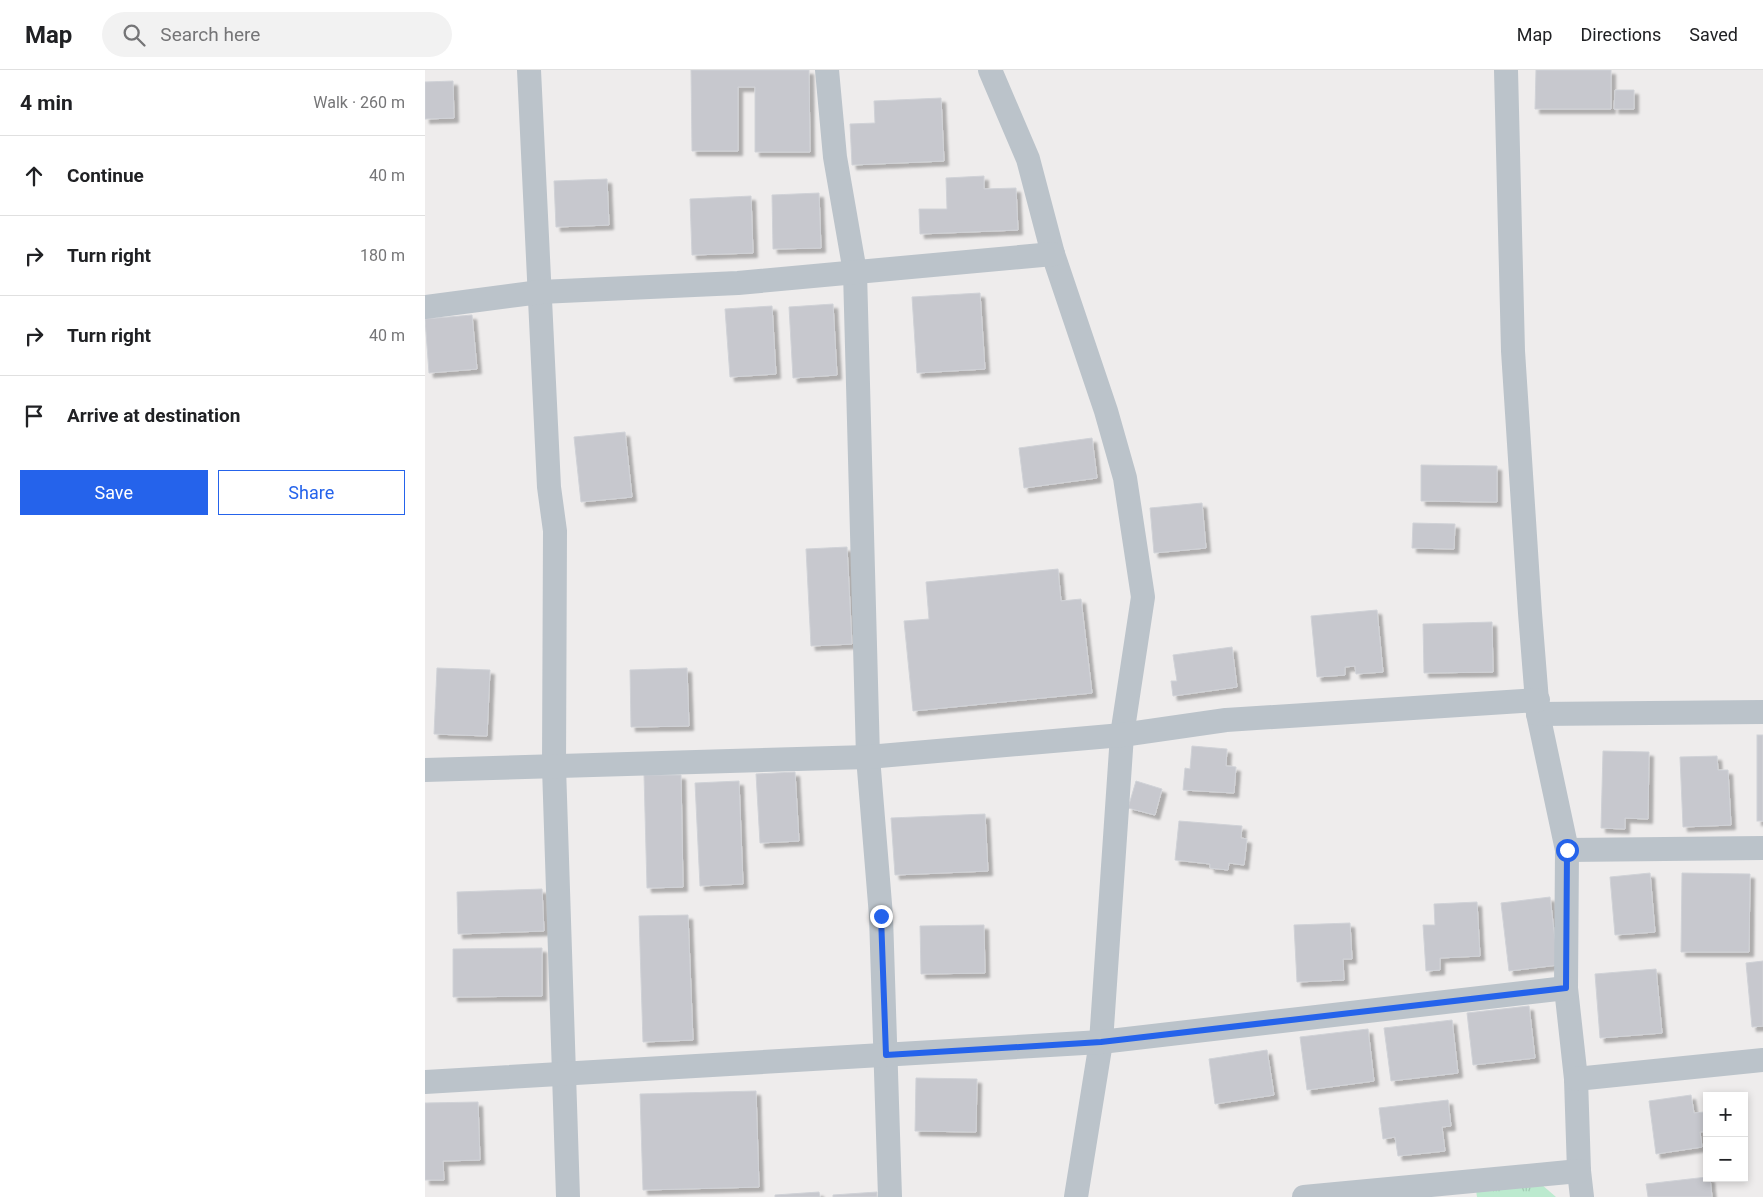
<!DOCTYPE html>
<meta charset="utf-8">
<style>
:root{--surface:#fff;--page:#f2f2f2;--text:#202124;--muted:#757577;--line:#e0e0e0;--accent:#2563eb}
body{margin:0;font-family:Roboto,sans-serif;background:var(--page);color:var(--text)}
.controls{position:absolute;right:15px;bottom:15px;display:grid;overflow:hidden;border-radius:0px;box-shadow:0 2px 8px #0003}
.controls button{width:45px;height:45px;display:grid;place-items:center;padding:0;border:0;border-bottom:1px solid var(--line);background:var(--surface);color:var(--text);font:25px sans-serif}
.stop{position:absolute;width:15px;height:15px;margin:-11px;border:4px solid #2563eb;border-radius:50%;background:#fff}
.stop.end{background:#2563eb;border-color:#fff;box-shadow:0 1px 5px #0008}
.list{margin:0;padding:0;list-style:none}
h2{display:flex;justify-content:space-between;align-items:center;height:65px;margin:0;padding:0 20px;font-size:21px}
h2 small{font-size:16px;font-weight:400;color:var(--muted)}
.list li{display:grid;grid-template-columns:32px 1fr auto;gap:15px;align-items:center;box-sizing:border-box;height:80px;padding:0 20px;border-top:1px solid var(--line)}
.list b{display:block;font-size:19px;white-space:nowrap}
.list em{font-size:16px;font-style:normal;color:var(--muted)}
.actions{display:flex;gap:10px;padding:15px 20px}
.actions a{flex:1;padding:11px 0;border:1px solid var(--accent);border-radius:0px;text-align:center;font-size:18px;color:var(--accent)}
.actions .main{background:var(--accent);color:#fff}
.icon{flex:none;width:28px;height:28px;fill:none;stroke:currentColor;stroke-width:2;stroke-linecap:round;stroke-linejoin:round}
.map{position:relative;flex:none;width:1338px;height:1127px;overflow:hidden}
header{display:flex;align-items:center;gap:30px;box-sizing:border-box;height:70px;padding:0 25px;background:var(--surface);border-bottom:1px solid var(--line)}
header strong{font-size:24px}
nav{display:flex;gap:28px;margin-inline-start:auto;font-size:18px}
.search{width:350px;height:45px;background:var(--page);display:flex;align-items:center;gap:12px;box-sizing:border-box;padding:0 18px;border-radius:28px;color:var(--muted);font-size:19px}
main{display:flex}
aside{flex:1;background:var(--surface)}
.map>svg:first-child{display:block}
</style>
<header>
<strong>Map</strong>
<div class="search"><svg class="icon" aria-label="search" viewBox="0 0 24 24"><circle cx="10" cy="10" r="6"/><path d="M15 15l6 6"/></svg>Search here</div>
<nav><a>Map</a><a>Directions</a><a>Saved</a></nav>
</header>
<main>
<aside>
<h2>4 min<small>Walk · 260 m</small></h2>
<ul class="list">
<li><svg class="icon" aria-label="ahead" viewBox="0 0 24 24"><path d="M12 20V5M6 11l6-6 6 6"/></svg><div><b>Continue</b></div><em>40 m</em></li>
<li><svg class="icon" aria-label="right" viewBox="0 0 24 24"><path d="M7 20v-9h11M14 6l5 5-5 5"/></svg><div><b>Turn right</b></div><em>180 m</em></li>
<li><svg class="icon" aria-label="right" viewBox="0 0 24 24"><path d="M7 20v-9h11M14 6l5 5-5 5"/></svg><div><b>Turn right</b></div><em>40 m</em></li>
<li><svg class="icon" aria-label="arrive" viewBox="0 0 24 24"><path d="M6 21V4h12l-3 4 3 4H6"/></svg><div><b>Arrive at destination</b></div></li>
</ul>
<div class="actions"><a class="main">Save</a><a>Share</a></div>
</aside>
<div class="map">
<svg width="1338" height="1127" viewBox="0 0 1338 1127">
<defs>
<pattern id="park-tufts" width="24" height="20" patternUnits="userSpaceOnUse" patternTransform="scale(1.25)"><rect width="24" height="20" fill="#bceacf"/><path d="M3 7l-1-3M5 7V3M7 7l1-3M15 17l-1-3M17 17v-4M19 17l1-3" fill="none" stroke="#a3cab4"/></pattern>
<filter id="shadow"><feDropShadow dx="4.5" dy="4.5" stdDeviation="1" flood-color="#0004"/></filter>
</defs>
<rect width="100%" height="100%" fill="#eeecec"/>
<polygon fill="url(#park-tufts)" points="1116,1114 1131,1127 1052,1127 1051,1120"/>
<g fill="#c7c8ce" stroke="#d0d2d7" filter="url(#shadow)">
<polygon points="266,0 384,0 385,82 330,82 330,17 313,17 313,81 267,81"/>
<polygon points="1111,0 1186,0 1186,39 1110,39"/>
<polygon points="28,11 29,48 0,49 0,12"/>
<polygon points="1190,20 1209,20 1209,39 1189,39"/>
<polygon points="516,28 519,91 427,95 425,54 450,53 449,31"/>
<polygon points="559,106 559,119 591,118 593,160 495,164 494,139 522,139 521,108"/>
<polygon points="182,109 184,155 131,157 129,111"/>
<polygon points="394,123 396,178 348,179 347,125"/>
<polygon points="326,126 328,183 267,185 265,129"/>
<polygon points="555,223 560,299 492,303 487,227"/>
<polygon points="408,234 412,305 368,308 364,237"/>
<polygon points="347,236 351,304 305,307 300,239"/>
<polygon points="47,245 52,299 4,303 0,249"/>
<polygon points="200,362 207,427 156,432 149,367"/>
<polygon points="667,368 672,408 599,418 594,378"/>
<polygon points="996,395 1072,396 1072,432 996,431"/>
<polygon points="777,433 781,478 729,483 725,438"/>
<polygon points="988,453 1030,454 1029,479 987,478"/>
<polygon points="422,477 427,574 386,576 381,479"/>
<polygon points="633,499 636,531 656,529 667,623 488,641 479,551 504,549 501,512"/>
<polygon points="952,540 958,602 931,604 930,596 920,597 920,605 892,607 886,546"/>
<polygon points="1067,552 1068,602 999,603 998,554"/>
<polygon points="807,577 812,617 748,626 746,611 752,611 748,585"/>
<polygon points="12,598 65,600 62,666 9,664"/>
<polygon points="262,598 264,656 206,657 205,600"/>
<rect x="1332" y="665" width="6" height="86"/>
<polygon points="767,676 802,679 801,696 811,697 809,723 758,720 760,698 765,699"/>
<polygon points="1178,681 1224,682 1223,749 1200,748 1200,759 1176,758"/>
<polygon points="1292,686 1293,700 1303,700 1306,755 1258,757 1255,687"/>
<polygon points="370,702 374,771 335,773 331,704"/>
<polygon points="219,705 256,705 258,817 222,818"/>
<polygon points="314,711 318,814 275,816 270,713"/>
<polygon points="711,711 737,719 730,745 703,738"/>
<polygon points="560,744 563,801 470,805 466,748"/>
<polygon points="754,751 817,756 816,768 822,769 819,795 804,793 803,800 785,798 785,794 750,790"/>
<polygon points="1225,803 1230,862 1190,865 1185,807"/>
<polygon points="1257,803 1325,804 1324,882 1256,882"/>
<polygon points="117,819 119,861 33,864 32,822"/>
<polygon points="1125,827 1133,895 1084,901 1076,833"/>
<polygon points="1052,832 1055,886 1015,888 1015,900 1001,901 998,855 1010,855 1009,834"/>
<polygon points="263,845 268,970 218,972 214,846"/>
<polygon points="925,853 927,889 918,889 919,910 872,912 869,855"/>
<polygon points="559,855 560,903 496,904 495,856"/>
<polygon points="117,878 117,926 28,927 28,879"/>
<polygon points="1338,891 1338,956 1327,957 1321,893"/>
<polygon points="1231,899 1237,963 1175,968 1170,904"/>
<polygon points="1104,936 1110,988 1048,995 1042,943"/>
<polygon points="1027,950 1033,1003 966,1011 959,958"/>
<polygon points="943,959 949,1011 882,1020 875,967"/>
<polygon points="842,980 849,1025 790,1034 784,989"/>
<polygon points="491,1008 552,1009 551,1062 490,1061"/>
<polygon points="331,1021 334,1117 218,1120 215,1024"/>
<polygon points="1266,1025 1269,1043 1279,1042 1282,1061 1275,1062 1277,1077 1231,1084 1224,1031"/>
<polygon points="1023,1030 1026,1056 1017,1057 1020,1081 973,1086 970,1067 958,1069 954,1038"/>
<polygon points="53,1032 55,1090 18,1091 19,1110 0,1110 0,1033"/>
<polygon points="1282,1107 1285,1108 1287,1127 1223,1127 1221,1114"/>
<polygon points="394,1122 395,1127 350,1127 350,1125"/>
<polygon points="452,1122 452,1127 408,1127 408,1125"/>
</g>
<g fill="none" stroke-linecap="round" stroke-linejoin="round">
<g stroke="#bbc3ca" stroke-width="24">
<polyline points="104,0 124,417 130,461 129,697 143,1127"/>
<polyline points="402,0 410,87 430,202 443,687 456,846 465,1127"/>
<polyline points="565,0 603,89 628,184 681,341 700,408 718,527 697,665 676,972 651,1127"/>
<polyline points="1081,0 1088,281 1105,543 1113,644 1142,780 1141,918 1151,1009 1154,1101 1157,1127"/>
<polyline points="0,237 115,222 313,213 628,184"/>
<polyline points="1113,644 1338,642"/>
<polyline points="0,700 443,687 697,665 801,650 1113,630"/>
<polyline points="1142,780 1338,778"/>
<polyline points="1151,1009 1338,990"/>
<polyline points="0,1012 676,972 1141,918"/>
<polyline points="879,1127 1154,1101"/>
</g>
</g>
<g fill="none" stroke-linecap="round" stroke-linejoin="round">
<polyline stroke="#2563eb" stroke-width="6" points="456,846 461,985 676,972 1141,918 1142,780"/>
</g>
</svg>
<div class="controls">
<button>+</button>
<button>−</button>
</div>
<div class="stop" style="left:1142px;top:780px"></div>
<div class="stop end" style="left:456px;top:846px"></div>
</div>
</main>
